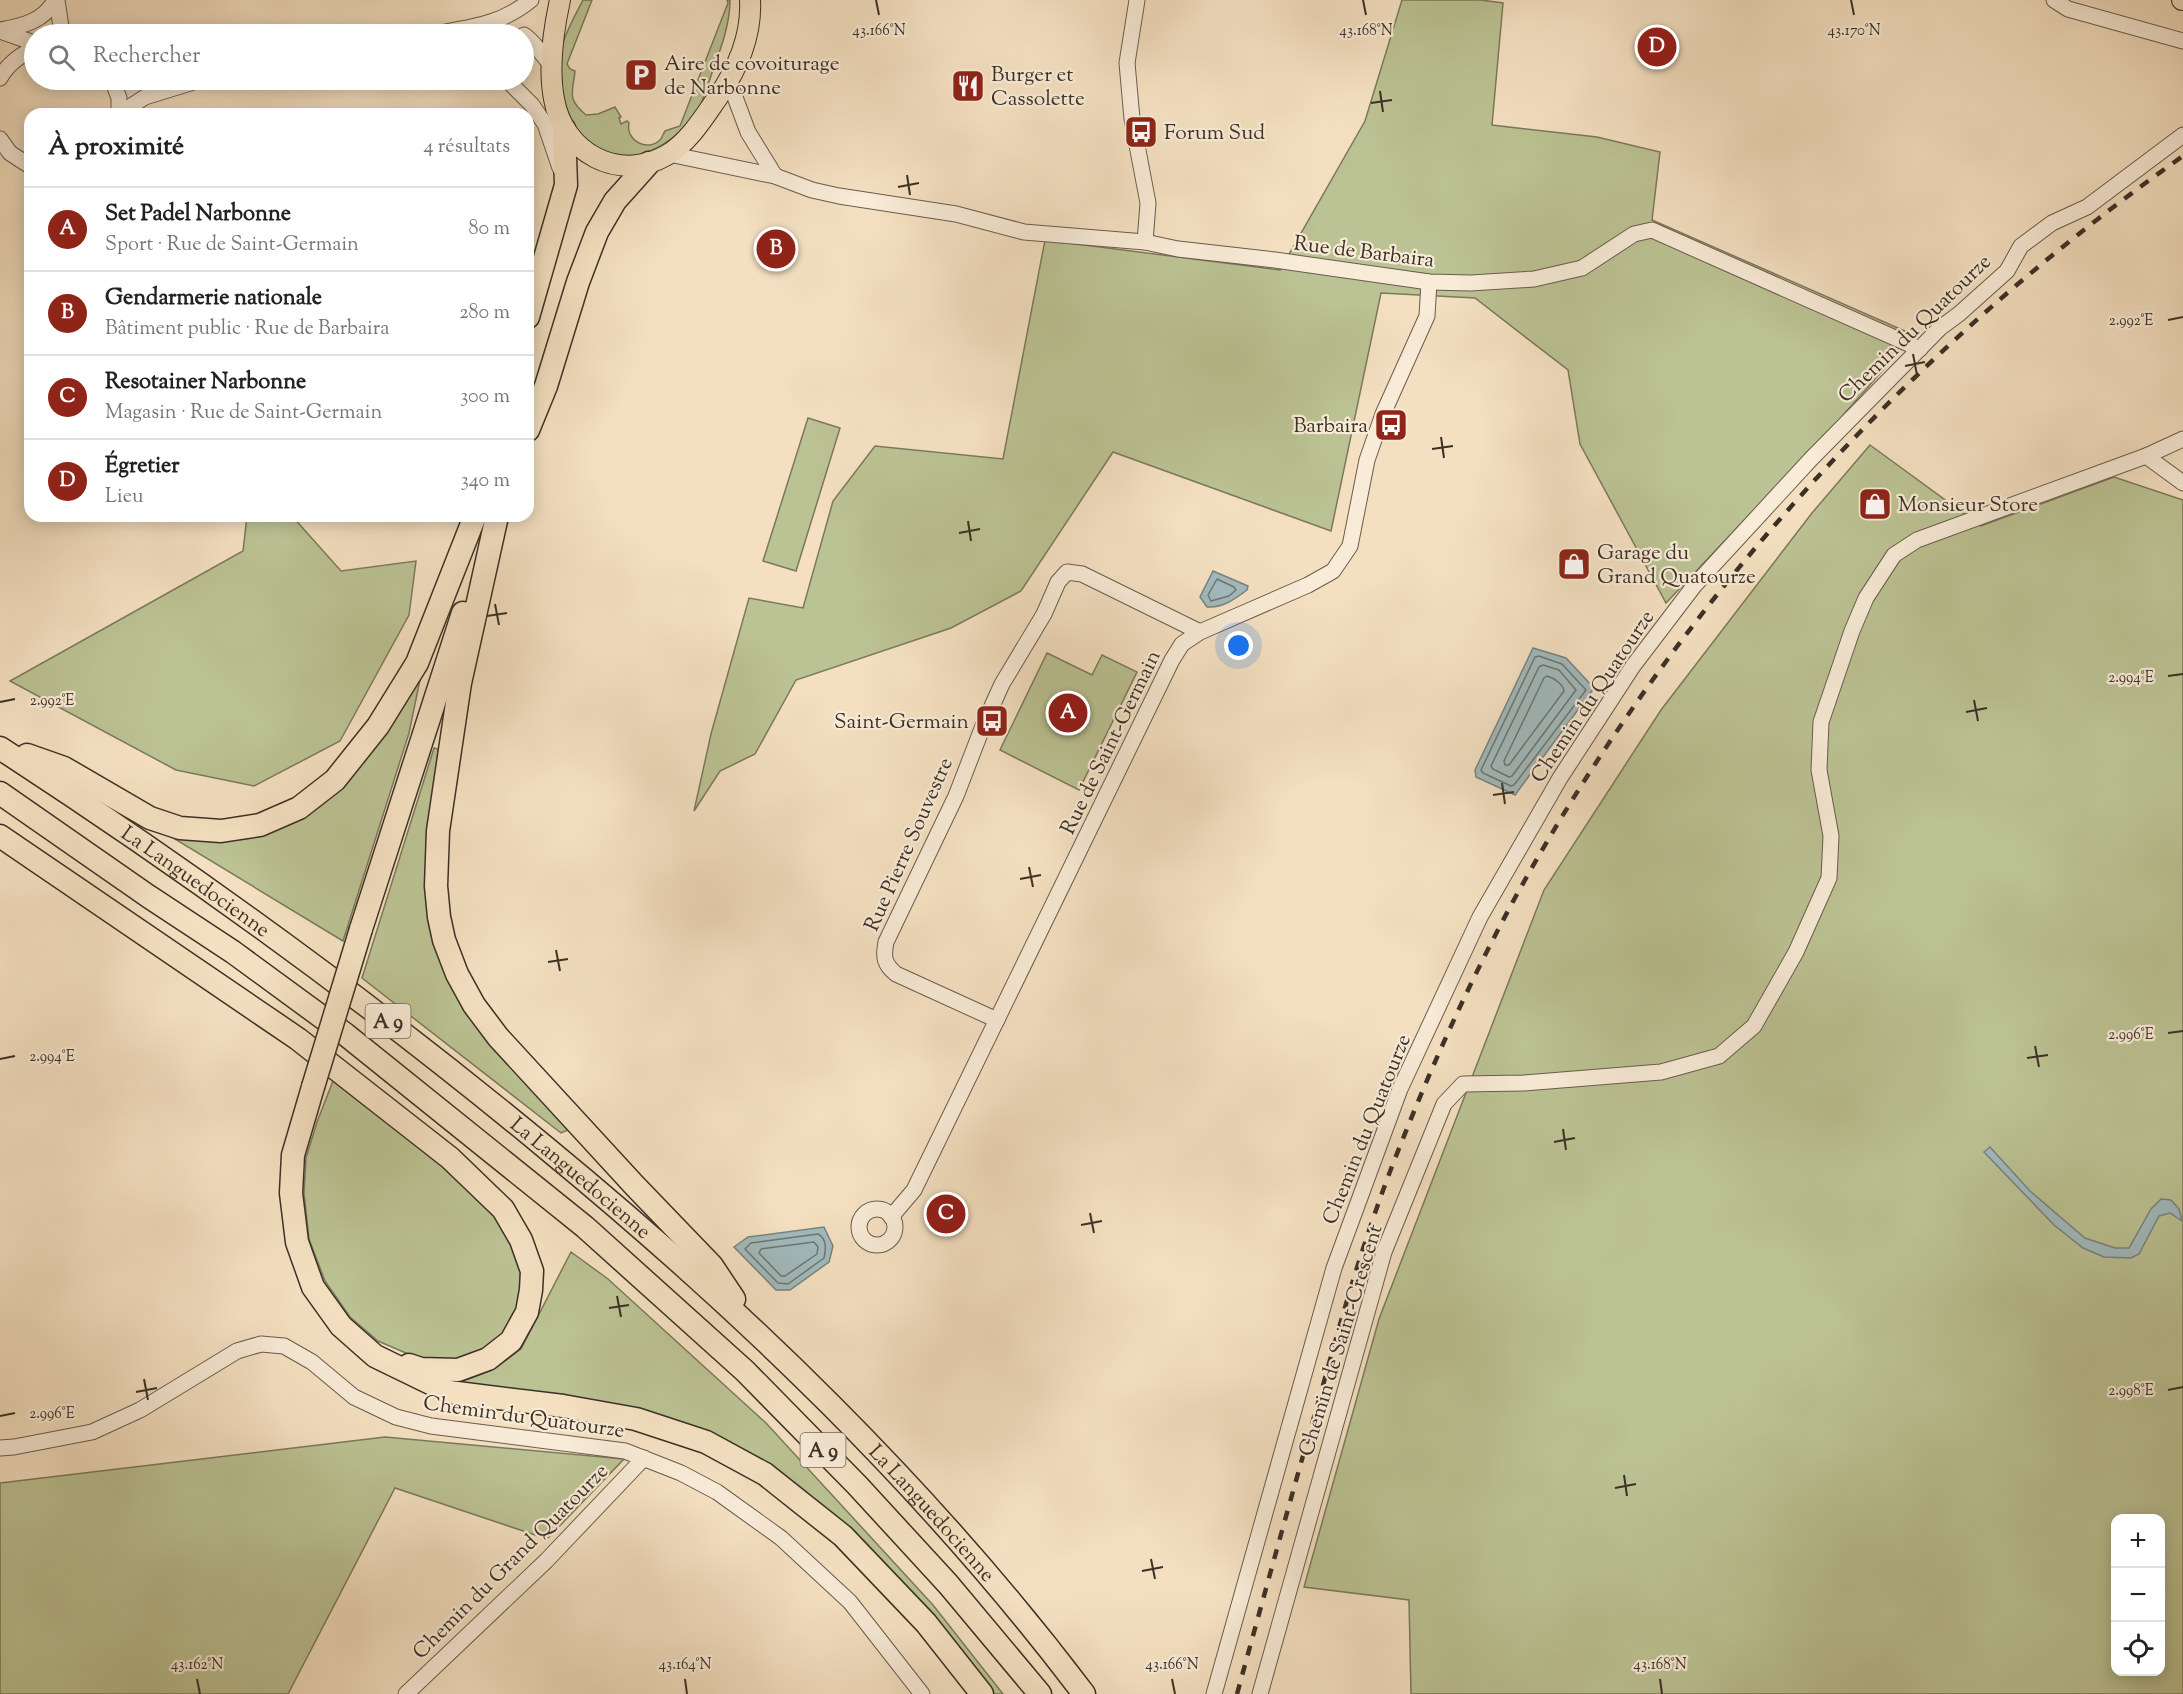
<!DOCTYPE html>
<html lang="fr">
<meta charset="utf-8">
<style>
:root{--surface:#fff;--page:#f6f6f6;--text:#222;--muted:#767676;--line:#e0e0e0;--accent:#8f2418}
body{margin:0;font-family:"Sorts Mill Goudy",serif;background:var(--page);color:var(--text)}
.controls{position:absolute;right:18px;bottom:18px;display:grid;overflow:hidden;border-radius:12px;box-shadow:0 3px 15px #0003}
.controls button{width:54px;height:54px;display:grid;place-items:center;padding:0;border:0;border-bottom:2px solid var(--line);background:var(--surface);color:var(--text);font:30px sans-serif}
.you{position:absolute;left:1239px;top:646px;width:21px;height:21px;margin:-15px;border:4px solid #fff;border-radius:50%;background:#1a73e8;box-shadow:0 0 0 9px #1a73e833}
.badge{display:grid;place-items:center;width:39px;height:39px;border-radius:50%;background:var(--accent);color:#fff;font-size:20px;font-weight:700}
.pin{position:absolute;translate:-50% -50%;border:3px solid #fff;box-shadow:0 2px 6px #0006}
.list{margin:0;padding:0;list-style:none}
h2{display:flex;justify-content:space-between;align-items:center;height:78px;margin:0;padding:0 24px;font-size:26px}
h2 small{font-size:20px;font-weight:400;color:var(--muted)}
.list li{display:grid;grid-template-columns:39px 1fr auto;gap:18px;align-items:center;box-sizing:border-box;height:84px;padding:0 24px;border-top:2px solid var(--line)}
.list b{display:block;font-size:22px;white-space:nowrap}
.list p{margin:0;font-size:20px;white-space:nowrap;color:var(--muted)}
.list em{font-size:20px;font-style:normal;color:var(--muted)}
.icon{flex:none;width:33px;height:33px;fill:none;stroke:currentColor;stroke-width:2;stroke-linecap:round;stroke-linejoin:round}
.map{position:relative;flex:none;width:2183px;height:1694px;overflow:hidden}
.search{position:absolute;background:var(--surface);box-shadow:0 3px 15px #0003;left:24px;top:24px;width:510px;height:66px;display:flex;align-items:center;gap:15px;box-sizing:border-box;padding:0 21px;border-radius:33px;color:var(--muted);font-size:22px}
.panel{position:absolute;background:var(--surface);box-shadow:0 3px 15px #0003;left:24px;top:108px;width:510px;height:414px;border-radius:18px}
.map>svg:first-child{display:block}
</style>
<div class="map">
<svg width="2183" height="1694" viewBox="0 0 2183 1694">
<rect width="100%" height="100%" fill="#f4e0c1"/>
<filter id="stains"><feTurbulence type="fractalNoise" baseFrequency=".00333" numOctaves="4"/><feColorMatrix values="0 0 0 0 .2 0 0 0 0 .09 0 0 0 0 .02 0 0 0 .5 -.17"/></filter>
<radialGradient id="worn" r=".72"><stop offset=".6" stop-color="#630" stop-opacity="0"/><stop offset="1" stop-color="#630" stop-opacity=".3"/></radialGradient>
<g fill="#bbc293" stroke="#7b795c" stroke-width="1.5" fill-rule="evenodd">
<path d="M583,0h9l-25,64 3,5 5,2c-2,22 -9,27 11,44l12,-1 17,-7 6,10 -2,1 2,6 6,-3 2,2c-4,18 19,29 31,17 2,-2 3,-6 5,-9l15,-5 48,-123 -1,-3h3c0,24 -9,48 -17,70 -5,14 -9,31 -17,43 -41,59 -117,61 -133,-18 -3,-14 -5,-31 -2,-45 4,-18 14,-34 22,-50z"/>
<polygon points="1402,0 1481,0 1503,3 1492,125 1597,137 1660,152 1652,220 1914,335 1838,421 1666,603 1580,444 1568,370 1475,298 1381,293 1331,531 1113,452 1021,591 951,628 796,680 755,754 720,771 694,811 711,734 749,598 803,608 833,501 875,446 1003,459 1045,240 1280,270 1365,121"/>
<polygon points="808,418 840,428 796,571 763,561"/>
<path d="M1870,445l111,81 133,-49 69,23v1194h-772l-2,-94 -105,-13 75,-268 165,-429 117,-180 151,-197zM2116,1518h44v154h-44z"/>
<polygon points="247,516 292,516 341,571 416,561 409,615 340,741 254,786 176,770 10,681 243,551"/>
<polygon points="1047,653 1092,675 1102,655 1137,672 1079,790 1000,750"/>
<polygon points="421,675 409,733 343,941 160,830 302,813"/>
<polygon points="434,748 438,749 429,886 493,1041 568,1130 561,1133 362,978"/>
<polygon points="333,1081 445,1165 496,1214 514,1244 524,1272 519,1309 505,1335 484,1351 457,1361 422,1360 378,1341 350,1317 325,1281 309,1239 304,1193 306,1158 317,1122"/>
<polygon points="571,1252 608,1279 766,1423 933,1605 1003,1694 991,1694 930,1621 708,1436 439,1384 469,1379 494,1369 521,1349"/>
<polygon points="385,1437 624,1459 547,1539 395,1488 288,1694 0,1694 0,1483"/>
</g>
<g fill="#a1babd" stroke="#788381" stroke-width="1.5">
<path d="M1213,571l35,15 -1,4c-12,9 -24,18 -40,17l-7,-10z"/>
<polygon points="1533,648 1566,658 1594,688 1515,795 1476,777 1475,770"/>
<polygon points="1990,1147 2030,1191 2085,1238 2115,1248 2129,1248 2151,1209 2161,1199 2171,1200 2179,1209 2182,1221 2170,1213 2159,1216 2139,1254 2131,1258 2104,1257 2083,1248 2054,1225 1984,1152"/>
<polygon points="824,1227 833,1246 829,1262 790,1290 776,1290 734,1247 748,1237"/>
</g>
<g fill="none" stroke-linecap="round" stroke-linejoin="round">
<g stroke="#6e7572" stroke-width="1.5">
<polygon points="1217,579 1234,587 1236,590 1229,596 1211,601 1208,595"/>
<polygon points="1539,656 1562,664 1586,690 1514,785 1511,786 1483,773 1481,770 1535,657"/>
<polygon points="1543,665 1559,670 1576,690 1512,776 1509,777 1493,769 1491,766 1539,667"/>
<path d="M1547,676c7,2 16,8 17,15l-55,74h-4l-1,-4 40,-83z"/>
<path d="M818,1234c9,5 8,15 6,24l-36,26 -10,-1 -33,-34 6,-6z"/>
<polygon points="814,1242 818,1247 817,1254 785,1276 781,1276 759,1253 761,1249"/>
</g>
<g stroke="#695c4d" stroke-width="17">
<g id="minor">
<polyline points="57,0 62,34"/>
<polyline points="1137,0 1127,63 1132,119 1148,203 1145,242"/>
<polyline points="2054,0 2068,9 2183,41"/>
<path d="M0,30c23,-4 44,-9 55,-30"/>
<polyline points="0,31 34,43"/>
<path d="M434,34c38,-7 66,-9 97,-34"/>
<path d="M524,35c12,8 17,20 28,30"/>
<path d="M0,78c7,-13 21,-24 34,-29"/>
<polyline points="112,80 119,98 119,114"/>
<polyline points="507,80 532,105 545,124 560,168"/>
<polyline points="729,81 748,132 775,176"/>
<polyline points="119,114 145,97 200,80"/>
<polyline points="0,139 10,153 30,166"/>
<polyline points="669,154 775,176 812,190 839,196 956,214 1024,232 1145,242 1178,249 1275,260 1429,282 1471,283 1534,279 1582,268 1634,234 1652,230 1920,349"/>
<polyline points="2146,456 2183,483"/>
<path d="M997,1020l-101,-46c-12,-10 -13,-17 -10,-32l70,-146 27,-70 19,-42 42,-70 14,-32 9,-10 15,2 118,58"/>
<circle cx="877" cy="1227" r="18"/>
<polyline points="891,1217 914,1190 1172,660 1182,644 1200,632 1308,585 1333,571 1350,546 1367,460 1383,414 1427,316 1429,282"/>
<polyline points="0,1448 14,1447 92,1432 140,1410 237,1351 261,1344 284,1346 312,1362 354,1397 396,1417 431,1426 625,1451 681,1473 717,1492 781,1538 850,1602 922,1694"/>
<polyline points="406,1694 546,1561 644,1458"/>
<polyline points="1214,1694 1334,1268 1400,1089 1480,917 1560,778 1633,666 1694,586 1811,459 1940,328 1959,314 2007,271 2021,246 2052,223 2087,207 2183,135"/>
<polyline points="1260,1694 1384,1252 1444,1104 1463,1084 1524,1083 1661,1072 1719,1056 1754,1026 1796,952 1829,878 1831,836 1819,770 1821,722 1852,631 1866,598 1894,555 1917,540 2146,456 2183,439"/>
</g>
</g>
<g stroke="#3b3026" stroke-width="22">
<g id="major">
<path d="M560,0c-7,32 -12,67 -6,99 9,54 65,84 113,56 22,-13 37,-38 51,-58 20,-29 34,-61 32,-97"/>
<polyline points="2182,0 2183,0"/>
</g>
</g>
<g stroke="#3b3026" stroke-width="25">
<g id="highway">
<polyline points="528,317 566,185 564,129"/>
<polyline points="528,430 546,386 578,282 597,232 615,201 649,163"/>
<polyline points="497,516 460,683 438,831 436,886 439,917 444,940 457,974 474,1005 498,1037 635,1186 712,1266 734,1299"/>
<path id="s1" d="M0,748c189,123 371,255 545,399 198,163 384,342 539,547"/>
<polyline points="27,755 64,768 150,818 180,828 221,831 260,825 299,808 335,780 378,726 417,663 475,516"/>
<polyline points="0,793 148,896 233,952 345,1034 585,1227 745,1371 857,1485 948,1584 1040,1694"/>
<polyline points="0,836 298,1039 450,1158 503,1209 521,1240 532,1271 531,1290 527,1312 511,1341 488,1359 458,1370 421,1369 409,1365"/>
<polyline points="361,929 463,613"/>
<polyline points="313,1087 293,1155 291,1193 297,1242 313,1287 341,1326 375,1356 449,1392 563,1406 636,1419 706,1442 765,1474 843,1536 926,1623 982,1694"/>
</g>
</g>
<use href="#minor" stroke="#f8ebd7" stroke-width="15"/>
<use href="#major" stroke="#f4e0c1" stroke-width="20"/>
<use href="#highway" stroke="#f4e0c1" stroke-width="22"/>
<path stroke="#3b3026" stroke-width="4.5" stroke-dasharray="10 10" stroke-linecap="butt" d="M1237,1694c28,-102 56,-204 85,-305 23,-84 47,-167 80,-248 33,-83 71,-166 114,-245 162,-294 393,-547 667,-740"/>
<g stroke="#3b3026" stroke-width="25" stroke-linecap="butt">
<polyline id="highway-bridge" points="313,1087 361,929"/>
</g>
<use href="#highway-bridge" stroke="#f4e0c1" stroke-width="22"/>
</g>
<path fill="none" stroke="#3b3026" stroke-width="2" d="M876,0l3,15M1363,0l3,15M1851,0l3,15M1380,91l3,21M1371,103l21,-3M907,175l3,20M898,187l21,-4M2168,320l15,-3M1913,354l4,21M1905,366l20,-4M1441,437l3,21M1432,449l21,-3M968,521l3,20M959,533l21,-4M495,604l4,21M487,616l20,-3M2168,676l15,-2M1974,700l4,21M0,702l15,-3M1966,712l21,-4M1502,783l3,21M1493,795l21,-3M1029,867l4,20M1020,879l21,-4M556,950l4,21M548,962l20,-3M2168,1033l15,-2M2035,1046l4,21M2027,1058l21,-3M0,1059l15,-3M1563,1129l3,21M1554,1142l21,-4M1090,1213l4,20M1081,1225l21,-4M617,1296l4,21M609,1308l20,-3M144,1379l4,21M2168,1390l15,-3M136,1392l21,-4M0,1416l15,-3M1624,1475l3,21M1615,1488l21,-4M1151,1559l4,20M1142,1571l21,-4M197,1679l3,15M685,1679l2,15M1172,1679l3,15M1660,1679l2,15"/>
<defs>
<g id="parking-square" transform="scale(1.725)"><rect x="-9" y="-9" width="18" height="18" rx="4" fill="#8f2418" stroke="#f8ebd7"/><path d="M-3.5-5.5H1a3.5 3.5 0 0 1 0 7H-1V5.5H-3.5ZM-1-3.4V-.6H.8a1.4 1.4 0 0 0 0-2.8Z" fill="#fff"/></g>
<g id="restaurant-square" transform="scale(1.725)"><rect x="-9" y="-9" width="18" height="18" rx="4" fill="#8f2418" stroke="#f8ebd7"/><path d="M-5-6h1v4h1v-4h1v4h1v-4h1v5L-1.5 .5V6h-2V.5L-5-1ZM5-6V6H3V1.5H1.5Q1.5-4 5-6Z" fill="#fff"/></g>
<g id="bus-square" transform="scale(1.725)"><rect x="-9" y="-9" width="18" height="18" rx="4" fill="#8f2418" stroke="#f8ebd7"/><path d="M-5-6H5V4H4V6H2V4H-2V6H-4V4H-5ZM-3.5-4V0h7V-4ZM-3.5 1.2v1.5H-2V1.2ZM2 1.2v1.5H3.5V1.2Z" fill="#fff"/></g>
<g id="shop-square" transform="scale(1.725)"><rect x="-9" y="-9" width="18" height="18" rx="4" fill="#8f2418" stroke="#f8ebd7"/><path d="M-5-2.5h2.3a2.7 3.5 0 0 1 5.4 0H5L5.5 6h-11ZM-1.5-2.5h3a1.5 2.3 0 0 0-3 0Z" fill="#fff"/></g>
</defs>
<g fill-rule="evenodd">
<use href="#parking-square" x="641" y="75"/>
<use href="#restaurant-square" x="968" y="86"/>
<use href="#bus-square" x="1141" y="132"/>
<use href="#bus-square" x="1391" y="425"/>
<use href="#shop-square" x="1875" y="504"/>
<use href="#shop-square" x="1574" y="564"/>
<use href="#bus-square" x="992" y="721"/>
</g>
<g text-anchor="middle" stroke-width="4.5" stroke-linejoin="round" paint-order="stroke">
<g fill="#f8ebd7" stroke="#74685b" stroke-width="1.5">
<rect x="365.5" y="1004" width="45" height="34" rx="4.5"/>
<rect x="800.5" y="1433" width="45" height="34" rx="4.5"/>
</g>
<g font-size="20" font-weight="bold" fill="#3b3026">
<text x="388" y="1028">A 9</text>
<text x="823" y="1457">A 9</text>
</g>
<g font-size="21" fill="#3b3026" stroke="#f8ebd7" text-anchor="start">
<text x="664" y="70">Aire de covoiturage<tspan x="664" dy="24">de Narbonne</tspan></text>
<text x="991" y="81">Burger et<tspan x="991" dy="24">Cassolette</tspan></text>
<text x="1164" y="139">Forum Sud</text>
<text x="1368" y="432" text-anchor="end">Barbaira</text>
<text x="1898" y="511">Monsieur Store</text>
<text x="1597" y="559">Garage du<tspan x="1597" dy="24">Grand Quatourze</tspan></text>
<text x="969" y="728" text-anchor="end">Saint-Germain</text>
</g>
<g font-size="21" fill="#3b3026" stroke="#f8ebd7">
<text transform="translate(1364 251) rotate(7)" y="7">Rue de Barbaira</text>
<text transform="translate(1914 328) rotate(-44)" y="7">Chemin du Quatourze</text>
<text transform="translate(1592 696) rotate(-56)" y="7">Chemin du Quatourze</text>
<text transform="translate(1110 742) rotate(-64)" y="7">Rue de Saint-Germain</text>
<text transform="translate(908 844) rotate(-66)" y="7">Rue Pierre Souvestre</text>
<text dy="7" stroke="none"><textPath href="#s1" startOffset="237">La Languedocienne</textPath></text>
<text transform="translate(1366 1129) rotate(-68)" y="7">Chemin du Quatourze</text>
<text dy="7" stroke="none"><textPath href="#s1" startOffset="723">La Languedocienne</textPath></text>
<text transform="translate(1340 1340) rotate(-73)" y="7">Chemin de Saint-Crescent</text>
<text transform="translate(524 1416) rotate(8)" y="7">Chemin du Quatourze</text>
<text dy="7" stroke="none"><textPath href="#s1" startOffset="1209">La Languedocienne</textPath></text>
<text transform="translate(510 1561) rotate(-45)" y="7">Chemin du Grand Quatourze</text>
</g>
</g>
<g font-size="15" text-anchor="middle" fill="#3b3026" stroke="#f8ebd7" stroke-width="4.5" stroke-linejoin="round" paint-order="stroke">
<text x="879" y="35">43.166°N</text>
<text x="1366" y="35">43.168°N</text>
<text x="1854" y="35">43.170°N</text>
<text x="2131" y="325">2.992°E</text>
<text x="2131" y="682">2.994°E</text>
<text x="52" y="705">2.992°E</text>
<text x="2131" y="1039">2.996°E</text>
<text x="52" y="1061">2.994°E</text>
<text x="2131" y="1395">2.998°E</text>
<text x="52" y="1418">2.996°E</text>
<text x="197" y="1669">43.162°N</text>
<text x="685" y="1669">43.164°N</text>
<text x="1172" y="1669">43.166°N</text>
<text x="1660" y="1669">43.168°N</text>
</g>
<rect width="100%" height="100%" filter="url(#stains)"/>
<rect width="100%" height="100%" fill="url(#worn)"/>
</svg>
<div class="controls">
<button>+</button>
<button>−</button>
<button><svg class="icon" aria-label="locate" viewBox="0 0 24 24"><circle cx="12" cy="12" r="6"/><path d="M12 2v4M12 18v4M2 12h4M18 12h4"/></svg></button>
</div>
<div class="you"></div>
<div class="pin badge" style="left:1068px;top:713px">A</div>
<div class="pin badge" style="left:776px;top:249px">B</div>
<div class="pin badge" style="left:946px;top:1214px">C</div>
<div class="pin badge" style="left:1657px;top:47px">D</div>
<div class="search"><svg class="icon" aria-label="search" viewBox="0 0 24 24"><circle cx="10" cy="10" r="6"/><path d="M15 15l6 6"/></svg>Rechercher</div>
<section class="panel">
<h2>À proximité<small>4 résultats</small></h2>
<ul class="list">
<li><span class="badge">A</span><div><b>Set Padel Narbonne</b><p>Sport · Rue de Saint-Germain</p></div><em>80 m</em></li>
<li><span class="badge">B</span><div><b>Gendarmerie nationale</b><p>Bâtiment public · Rue de Barbaira</p></div><em>280 m</em></li>
<li><span class="badge">C</span><div><b>Resotainer Narbonne</b><p>Magasin · Rue de Saint-Germain</p></div><em>300 m</em></li>
<li><span class="badge">D</span><div><b>Égretier</b><p>Lieu</p></div><em>340 m</em></li>
</ul>
</section>
</div>
